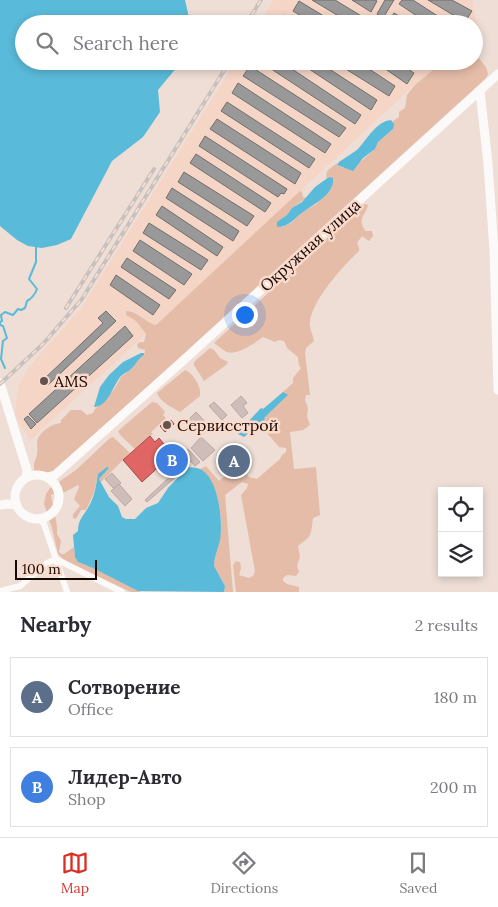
<!DOCTYPE html>
<meta charset="utf-8">
<style>
:root{--surface:#fff;--page:#f7f7f7;--text:#2b2b33;--muted:#7c7c81;--line:#e1e1e2;--accent:#d93025}
body{margin:0;font-family:Lora,serif;background:var(--page);color:var(--text)}
.controls{position:absolute;right:15px;bottom:15px;display:grid;overflow:hidden;border-radius:0px;box-shadow:0 2px 8px #0003}
.controls button{width:45px;height:45px;display:grid;place-items:center;padding:0;border:0;border-bottom:1px solid var(--line);background:var(--surface);color:var(--text);font:25px sans-serif}
.scale{position:absolute;left:15px;bottom:12px;width:82px;box-sizing:border-box;padding-left:5px;border:2px solid #180802;border-top:0;font-size:14px;line-height:18px;white-space:nowrap;color:#180802;-webkit-text-stroke:4px #f9dacb;paint-order:stroke}
.you{position:absolute;left:244px;top:314px;width:18px;height:18px;margin:-12px;border:4px solid #fff;border-radius:50%;background:#1a73e8;box-shadow:0 0 0 8px #1a73e833}
.badge{display:grid;place-items:center;width:32px;height:32px;border-radius:50%;background:var(--accent);color:#fff;font-size:16px;font-weight:700}
.pin{position:absolute;translate:-50% -50%;border:2px solid #fff;box-shadow:0 1px 5px #0006}
.list{margin:0;padding:0;list-style:none}
h2{display:flex;justify-content:space-between;align-items:center;height:65px;margin:0;padding:0 20px;font-size:21px}
h2 small{font-size:16px;font-weight:400;color:var(--muted)}
.list li{display:grid;grid-template-columns:32px 1fr auto;gap:15px;align-items:center;box-sizing:border-box;height:80px;margin:0 10px 10px;padding:0 10px;border:1px solid var(--line);border-radius:0px}
.list b{display:block;font-size:19px;white-space:nowrap}
.list p{margin:0;font-size:16px;white-space:nowrap;color:var(--muted)}
.list em{font-size:16px;font-style:normal;color:var(--muted)}
.icon{flex:none;width:28px;height:28px;fill:none;stroke:currentColor;stroke-width:2;stroke-linecap:round;stroke-linejoin:round}
.map{position:relative;flex:none;width:498px;height:592px;overflow:hidden}
.search{position:absolute;background:var(--surface);box-shadow:0 2px 8px #0003;left:15px;right:15px;top:15px;height:55px;display:flex;align-items:center;gap:12px;box-sizing:border-box;padding:0 18px;border-radius:28px;color:var(--muted);font-size:19px}
.sheet{height:245px;background:var(--surface)}
nav{display:flex;justify-content:space-around;align-items:center;box-sizing:border-box;height:70px;border-top:1px solid var(--line);background:var(--surface);font-size:14px;color:var(--muted)}
nav a{display:grid;justify-items:center;gap:2px}
nav .on{color:var(--accent)}
.map>svg:first-child{display:block}
</style>
<div class="map">
<svg width="498" height="592" viewBox="0 0 498 592">
<rect width="100%" height="100%" fill="#eeded6"/>
<g fill="#f5d5c5">
<polygon points="274,0 472,0 477,25 474,29 474,24 259,24"/>
<polygon points="236,61 446,61 439,65 411,88 156,325 149,322 133,311 127,310 126,312 128,316 136,321 146,334 30,440 15,415 18,387 29,367 82,307"/>
</g>
<g fill="#e4bca8">
<path d="M478,57l8,10 2,7 -2,4 -431,393c-7,3 -22,8 -21,-5 0,-5 3,-8 3,-12 1,-4 0,-8 0,-12 2,-10 14,-18 24,-19v-3l10,-10h10l6,5 6,-2 2,-4 6,-5 14,-16 6,-11 11,-9 5,-8 7,-5 1,-5 -7,-2 -1,-4 3,-2h4l2,-8 -10,-13 -10,-6v-4c10,-1 19,11 30,14l144,-134 2,1 1,5 3,1 -14,10 -5,7 -4,3 -1,9 9,-4 11,-11 13,-7 11,-10 6,-8 -3,-10 -3,1 1,-7 10,-8v2l7,3 16,-6 15,-13 3,-7 15,-13v-8l6,-4v-5l6,-4 2,-13 8,-10 24,-20 2,2c12,1 21,-6 33,-6v-2z"/>
<path d="M364,204l4,1c-3,12 -11,12 -3,26h7l1,5 -4,5 -7,-5 -5,7 2,5v3c-16,15 -47,49 -49,71 -1,7 3,12 4,19l-8,7 -1,5 5,42h-4l-1,5 3,8 -1,8 3,9 -7,5 -13,2 4,37 22,-2 4,48 -7,3c-1,5 -1,17 -5,20 -3,3 -7,5 -10,8l2,11 -3,8 2,7 -3,4 -9,-1 -4,3v3l4,3 12,3v5h-63l-3,-27 3,-4 4,1 1,6 -2,7 10,3 4,-2 2,-5 -14,-76 6,-7 1,-4 -6,-2 -17,13 8,97h-9l1,-6 -11,-20c0,-10 5,-20 6,-31 3,-21 -2,-53 -20,-66l6,-3 13,15 14,-12 11,1 5,7 8,2 23,-20 2,-4 4,-3v-4l-7,-1 -20,-23 6,-4 -1,-2 23,-22 -4,-4 10,-9v-5l8,-10 -2,-2 -1,-9 -11,-9 -3,-7 -5,-1 -4,2 -12,-5c-8,6 -27,19 -36,15 -5,-2 -9,-7 -13,-9z"/>
<polygon points="210,348 214,350 220,358 228,362 226,365 204,381 194,365 194,362"/>
<path d="M185,370c8,3 17,17 15,26l-20,16c-8,-5 -19,-9 -23,-19z"/>
<polygon points="152,402 157,403 165,412 163,415 166,418 151,432 153,434 135,449 121,436 118,431"/>
<polygon points="113,437 130,453 100,483 99,479 109,468 98,474 94,493 86,510 81,510 76,519 73,518 73,514 80,506 74,499 79,487 78,485 65,492 58,492 51,495 57,526 57,534 61,541 59,552 61,554 64,554 74,547 75,557 80,563 92,567 141,592 131,592 65,561 58,554 52,528 44,504 46,494 50,488 76,470 110,438"/>
</g>
<g fill="#5abad9">
<polygon points="0,0 185,0 190,22 190,24 24,24 24,61 182,61 158,90 160,112 143,137 112,161 71,239 57,245 42,248 28,246 17,240 0,226"/>
<path d="M391,120l3,4 -1,5 -15,13 -3,7 -12,9 -10,13 -16,-6 2,-3c3,-2 17,-11 19,-13 9,-10 19,-28 33,-29z"/>
<path d="M329,177l4,1c2,16 -19,26 -30,34 -9,6 -13,15 -26,15v-5l10,-7 5,-7 10,-6 13,-15z"/>
<path d="M141,353h3v2c-7,5 -8,9 -13,14 -3,3 -7,4 -10,7 -8,9 -13,31 -27,31l6,-20 9,-12 14,-13z"/>
<polygon points="283,392 288,395 264,418 265,420 254,427 249,426 250,432 244,437 238,434 237,430 241,421 247,423 261,408 263,409"/>
<path d="M107,467l2,1 -10,11 10,18 9,9 4,11 4,2h9l11,-11 12,-5 10,-15 20,-21c6,1 9,0 14,3 17,11 21,51 18,70 -2,9 -6,17 -6,26l11,20 -1,6 -86,-1 -45,-23 -15,-6 -3,-5 -2,-22 5,-4c0,-12 6,-15 11,-25 6,-10 7,-21 9,-32z"/>
</g>
<g fill="#e06666" stroke="#a44a48">
<polygon points="171,420 174,424 165,432 160,426 164,423 166,425"/>
<polygon points="150,436 155,442 159,438 179,462 171,469 164,462 142,482 123,460"/>
</g>
<g fill="#999" stroke="#726e6c">
<polygon points="312,0 335,0 368,20 366,24 352,24"/>
<polygon points="352,0 375,0 377,1 371,12"/>
<polygon points="385,0 394,0 383,18 377,14"/>
<polygon points="402,0 413,0 450,24 429,24 399,4"/>
<polygon points="428,0 452,0 472,11 465,22"/>
<polygon points="299,1 337,24 314,24 293,11"/>
<polygon points="394,13 412,24 390,24 388,23"/>
<polygon points="283,15 297,24 278,24"/>
<polygon points="259,61 280,61 361,115 355,124"/>
<polygon points="297,61 317,61 377,100 371,110"/>
<polygon points="333,61 357,61 395,86 389,96"/>
<polygon points="374,61 396,61 414,73 407,84"/>
<polygon points="250,66 346,128 339,137 243,76"/>
<polygon points="238,83 331,144 325,153 232,93"/>
<polygon points="227,102 315,159 309,168 221,111"/>
<polygon points="217,119 301,173 295,184 210,129"/>
<polygon points="205,136 287,189 284,194 281,193 278,197 199,146"/>
<polygon points="196,154 271,203 265,212 190,163"/>
<polygon points="184,172 254,216 247,226 178,182"/>
<polygon points="172,188 239,231 233,241 166,198"/>
<polygon points="162,206 223,247 217,256 156,215"/>
<polygon points="149,223 208,260 201,270 143,233"/>
<polygon points="140,240 192,274 184,285 133,251"/>
<polygon points="127,258 176,290 169,299 121,267"/>
<polygon points="116,275 160,305 153,315 110,285"/>
<polygon points="106,311 116,321 48,385 43,380 103,323 98,318"/>
<polygon points="125,326 133,336 37,423 29,414"/>
<polygon points="28,416 36,424 31,429 24,419"/>
</g>
<g fill="none" stroke-linecap="round" stroke-linejoin="round">
<path stroke="#5abad9" stroke-width="2" d="M5,368l-4,-9 2,-18 4,-3 -4,-12 -3,-1v-3l2,-1 -1,-6 4,-3 8,3 5,-6 3,1 4,-2 2,-7c6,-3 8,-7 10,-12l-8,-10 7,-17v-15"/>
</g>
<g fill="#cebdb8" stroke="#b9a9a4">
<polygon points="241,396 247,403 243,406 248,413 242,418 231,405"/>
<polygon points="214,402 227,415 222,420 209,406"/>
<polygon points="196,412 210,427 200,436 187,421"/>
<polygon points="201,437 215,450 203,461 191,448"/>
<polygon points="188,449 200,462 195,466 183,453"/>
<polygon points="175,472 178,475 147,502 145,500"/>
<polygon points="112,473 121,483 114,489 105,479"/>
<polygon points="119,484 132,499 125,506 111,491"/>
</g>
<g fill="none" stroke-linecap="round" stroke-linejoin="round">
<g stroke="#fcfaf9" stroke-width="6">
<polyline points="38,518 44,524 67,592"/>
<polyline points="56,559 122,592"/>
<polyline points="0,591 20,586 47,563 56,559"/>
</g>
<g stroke="#fcfaf9" stroke-width="9">
<polyline points="480,91 488,164 494,250 498,390"/>
<polyline points="0,383 27,470 26,478"/>
<circle cx="37" cy="497" r="22"/>
<polyline points="47,477 55,475 185,359 498,74"/>
<polyline points="0,505 7,504 17,505"/>
</g>
<g stroke="#c6c1bf" stroke-width="4">
<g id="rail">
<polyline points="246,24 261,0"/>
<polyline points="66,308 154,169"/>
<polyline points="0,384 43,344 82,299 230,61"/>
</g>
</g>
<use href="#rail" stroke="#f9dacb" stroke-width="2" stroke-dasharray="5.5" stroke-linecap="butt"/>
</g>
<g fill="#63534c" stroke="#f9dacb" stroke-width="2">
<circle cx="44" cy="381" r="5"/>
<circle cx="167" cy="425" r="5"/>
</g>
<g text-anchor="middle" stroke-width="5" stroke-linejoin="round" paint-order="stroke">
<g font-size="16" fill="#180802" stroke="#f9dacb">
<text transform="translate(310 245) rotate(-42)" y="6">Окружная улица</text>
</g>
<g font-size="16" fill="#180802" stroke="#f9dacb" text-anchor="start">
<text x="54" y="387">AMS</text>
<text x="177" y="431">Сервисстрой</text>
</g>
</g>
</svg>
<div class="controls">
<button><svg class="icon" aria-label="locate" viewBox="0 0 24 24"><circle cx="12" cy="12" r="6"/><path d="M12 2v4M12 18v4M2 12h4M18 12h4"/></svg></button>
<button><svg class="icon" aria-label="layers" viewBox="0 0 24 24"><path d="M12 4l9 5-9 5-9-5zM3 14l9 5 9-5"/></svg></button>
</div>
<div class="scale">100 m</div>
<div class="you"></div>
<div class="pin badge" style="left:234px;top:461px;background:#5c6f8a">A</div>
<div class="pin badge" style="left:172px;top:460px;background:#3f7fe0">B</div>
<div class="search"><svg class="icon" aria-label="search" viewBox="0 0 24 24"><circle cx="10" cy="10" r="6"/><path d="M15 15l6 6"/></svg>Search here</div>
</div>
<section class="sheet">
<h2>Nearby<small>2 results</small></h2>
<ul class="list">
<li><span class="badge" style="background:#5c6f8a">A</span><div><b>Сотворение</b><p>Office</p></div><em>180 m</em></li>
<li><span class="badge" style="background:#3f7fe0">B</span><div><b>Лидер-Авто</b><p>Shop</p></div><em>200 m</em></li>
</ul>
</section>
<nav>
<a class="on"><svg class="icon" aria-label="map" viewBox="0 0 24 24"><path d="M3 6l6-2 6 2 6-2v14l-6 2-6-2-6 2zM9 4v14M15 6v14"/></svg>Map</a>
<a><svg class="icon" aria-label="directions" viewBox="0 0 24 24"><path d="M12 3l9 9-9 9-9-9zM9 14v-3h6M13 9l2 2-2 2"/></svg>Directions</a>
<a><svg class="icon" aria-label="saved" viewBox="0 0 24 24"><path d="M7 4h10v16l-5-4-5 4z"/></svg>Saved</a>
</nav>
